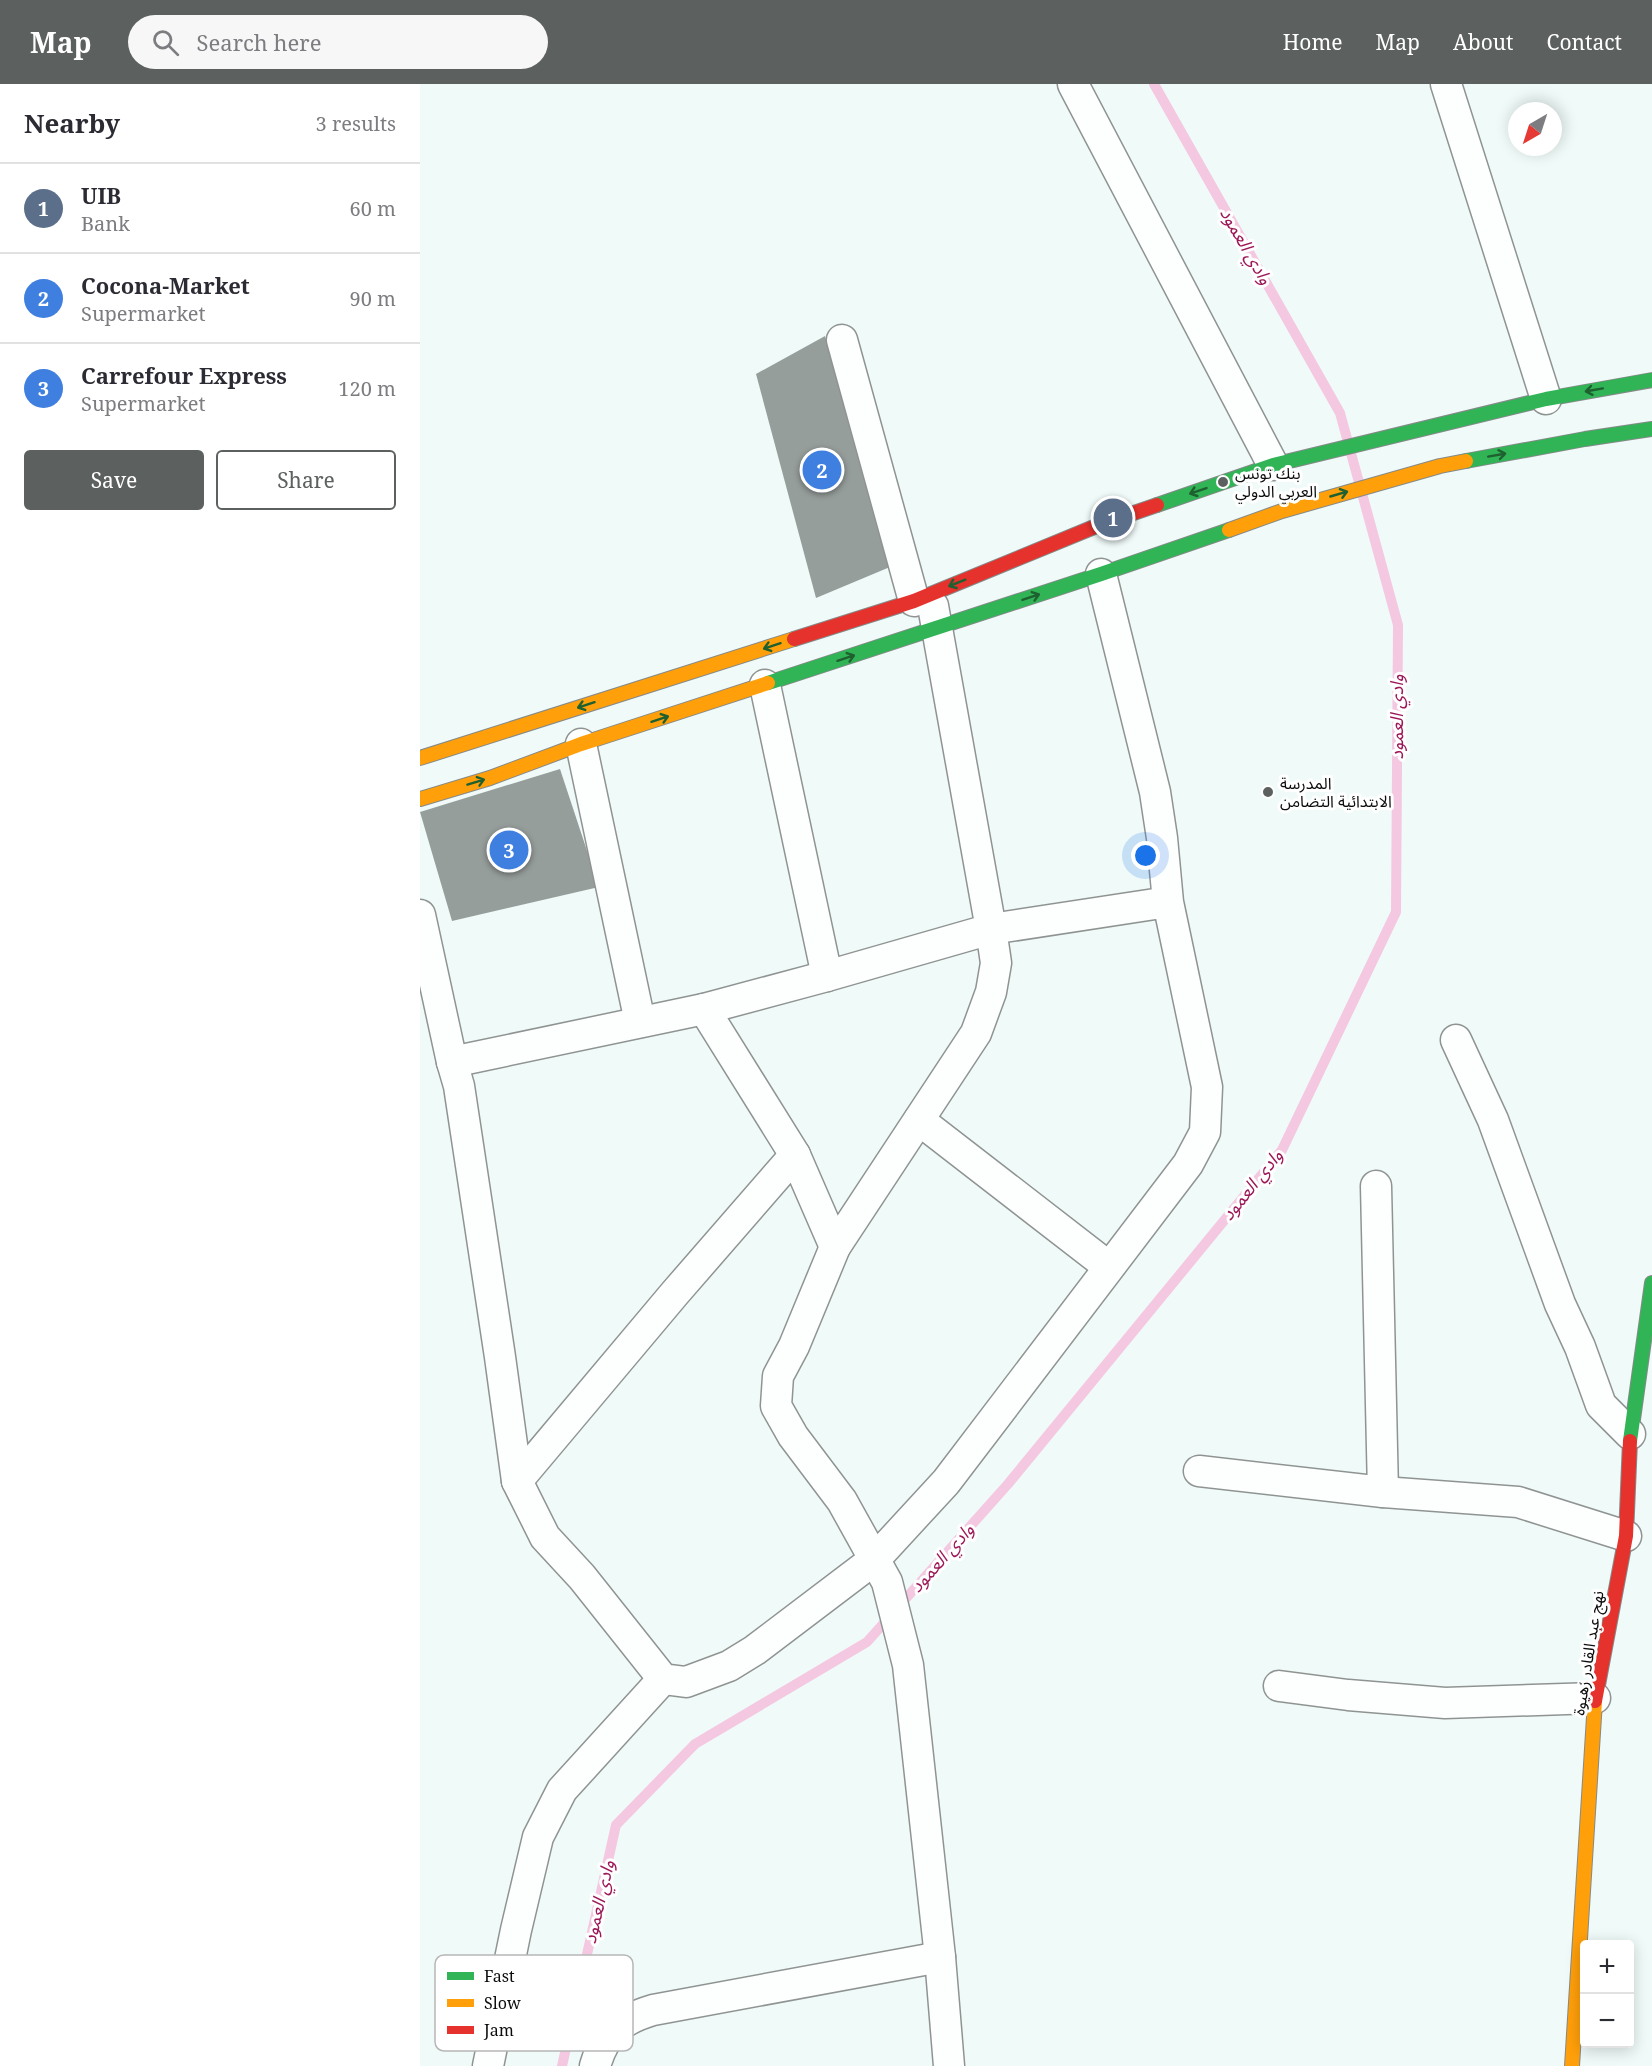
<!DOCTYPE html>
<meta charset="utf-8">
<style>
:root{--surface:#fff;--page:#f7f7f7;--text:#2b2b33;--muted:#7c7c81;--line:#e1e1e2;--accent:#5c605f}
body{margin:0;font-family:"Noto Serif","Noto Sans Arabic",serif;background:var(--page);color:var(--text)}
.controls{position:absolute;right:18px;bottom:18px;display:grid;overflow:hidden;border-radius:6px;box-shadow:0 3px 15px #0003}
.controls button{width:54px;height:54px;display:grid;place-items:center;padding:0;border:0;border-bottom:2px solid var(--line);background:var(--surface);color:var(--text);font:30px sans-serif}
.compass{position:absolute;left:1088px;top:18px;width:54px;height:54px;border-radius:50%;background:var(--surface);box-shadow:0 3px 15px #0003;rotate:219deg}
.you{position:absolute;left:726px;top:772px;width:21px;height:21px;margin:-15px;border:4px solid #fff;border-radius:50%;background:#1a73e8;box-shadow:0 0 0 9px #1a73e833}
.badge{display:grid;place-items:center;width:39px;height:39px;border-radius:50%;background:var(--accent);color:#fff;font-size:20px;font-weight:700}
.pin{position:absolute;translate:-50% -50%;border:3px solid #fff;box-shadow:0 2px 6px #0006}
.list{margin:0;padding:0;list-style:none}
h2{display:flex;justify-content:space-between;align-items:center;height:78px;margin:0;padding:0 24px;font-size:26px}
h2 small{font-size:20px;font-weight:400;color:var(--muted)}
.list li{display:grid;grid-template-columns:39px 1fr auto;gap:18px;align-items:center;box-sizing:border-box;height:90px;padding:0 24px;border-top:2px solid var(--line)}
.list b{display:block;font-size:22px;white-space:nowrap}
.list p{margin:0;font-size:20px;white-space:nowrap;color:var(--muted)}
.list em{font-size:20px;font-style:normal;color:var(--muted)}
.actions{display:flex;gap:12px;padding:18px 24px}
.actions a{flex:1;padding:14px 0;border:2px solid var(--accent);border-radius:6px;text-align:center;font-size:21px;color:var(--accent)}
.actions .main{background:var(--accent);color:#fff}
.icon{flex:none;width:33px;height:33px;fill:none;stroke:currentColor;stroke-width:2;stroke-linecap:round;stroke-linejoin:round}
.map{position:relative;flex:none;width:1232px;height:1982px;overflow:hidden}
header{display:flex;align-items:center;gap:36px;box-sizing:border-box;height:84px;padding:0 30px;background:var(--accent);color:#fff}
header strong{font-size:28px}
nav{display:flex;gap:33px;margin-inline-start:auto;font-size:21px}
.search{width:420px;height:54px;background:var(--page);display:flex;align-items:center;gap:15px;box-sizing:border-box;padding:0 21px;border-radius:33px;color:var(--muted);font-size:22px}
main{display:flex}
aside{flex:1;background:var(--surface)}
.map>svg:first-child{display:block}
</style>
<header>
<strong>Map</strong>
<div class="search"><svg class="icon" aria-label="search" viewBox="0 0 24 24"><circle cx="10" cy="10" r="6"/><path d="M15 15l6 6"/></svg>Search here</div>
<nav><a>Home</a><a>Map</a><a>About</a><a>Contact</a></nav>
</header>
<main>
<aside>
<h2>Nearby<small>3 results</small></h2>
<ul class="list">
<li><span class="badge" style="background:#5c6f8a">1</span><div><b>UIB</b><p>Bank</p></div><em>60 m</em></li>
<li><span class="badge" style="background:#3f7fe0">2</span><div><b>Cocona-Market</b><p>Supermarket</p></div><em>90 m</em></li>
<li><span class="badge" style="background:#3f7fe0">3</span><div><b>Carrefour Express</b><p>Supermarket</p></div><em>120 m</em></li>
</ul>
<div class="actions"><a class="main">Save</a><a>Share</a></div>
</aside>
<div class="map">
<svg width="1232" height="1982" viewBox="0 0 1232 1982">
<rect width="100%" height="100%" fill="#f0fbf9"/>
<g fill="none" stroke-linecap="round" stroke-linejoin="round">
<polyline stroke="#f4c8e1" stroke-width="10" points="142,1982 196,1741 275,1660 447,1558 588,1400 862,1066 976,828 978,541 920,329 734,0"/>
</g>
<g fill="#969e9c">
<polygon points="405,252 470,483 396,514 336,290"/>
<polygon points="140,685 179,803 32,837 0,728"/>
</g>
<g fill="none" stroke-linecap="round" stroke-linejoin="round">
<g stroke="#8f9493" stroke-width="33">
<g id="street">
<polyline points="653,0 853,381"/>
<polyline points="1026,0 1126,315"/>
<polyline points="422,256 494,517"/>
<polyline points="681,490 735,708 742,754 748,818 571,845 407,892 284,925 32,978 39,1002 80,1273 97,1397 125,1453 162,1493 243,1595 266,1598 309,1582 335,1566 455,1475 526,1398 768,1080 785,1048 787,1003 748,818"/>
<polyline points="513,522 571,845 576,879 571,908 556,949 415,1163 374,1262 358,1292 356,1322 373,1352 422,1417 467,1498 488,1581 520,1873 529,1982"/>
<polyline points="345,601 407,892"/>
<polyline points="161,660 220,938"/>
<polyline points="0,831 32,978"/>
<polyline points="284,925 375,1071 415,1163"/>
<polyline points="1036,956 1073,1036 1140,1220 1160,1263 1181,1321 1210,1350"/>
<polyline points="499,1036 689,1183"/>
<polyline points="956,1102 963,1408"/>
<polyline points="779,1387 963,1408 1098,1418 1206,1452"/>
<polyline points="97,1397 255,1209 375,1071"/>
<polyline points="859,1602 928,1611 1025,1619 1175,1614"/>
<polyline points="68,1982 96,1846 118,1753 142,1706 243,1595"/>
<path d="M175,1982c10,-34 25,-46 58,-56l287,-53"/>
</g>
</g>
<g stroke="#858a89" stroke-width="16">
<g id="fast">
<polyline points="1046,377 1165,355 1232,345"/>
<polyline points="737,421 853,381 1126,315 1232,296"/>
<polyline points="348,599 681,490 809,446"/>
<polyline points="1210,1357 1232,1199"/>
</g>
</g>
<g stroke="#858a89" stroke-width="16">
<g id="slow">
<polyline points="809,446 862,427 1020,382 1046,377"/>
<polyline points="0,674 374,555"/>
<polyline points="0,715 70,694 161,660 348,599"/>
<polyline points="1152,1982 1175,1617"/>
</g>
</g>
<g stroke="#858a89" stroke-width="16">
<g id="jam">
<polyline points="374,555 494,517 679,441 737,421"/>
<polyline points="1175,1617 1206,1452 1210,1357"/>
</g>
</g>
<use href="#street" stroke="#fdfefe" stroke-width="30"/>
<use href="#fast" stroke="#30b455" stroke-width="14"/>
<use href="#slow" stroke="#ff9f0a" stroke-width="14"/>
<use href="#jam" stroke="#e5322d" stroke-width="14"/>
</g>
<defs><path id="oneway-shaft" d="M-6 0H5M1.5-3L5.5 0L1.5 3" fill="none" stroke-width="1.6" stroke-linecap="round" stroke-linejoin="round" transform="scale(1.5)"/></defs>
<g stroke="#1e6030">
<use href="#oneway-shaft" transform="translate(1174 306) rotate(170)"/>
<use href="#oneway-shaft" transform="translate(1077 371) rotate(-10)"/>
<use href="#oneway-shaft" transform="translate(778 407) rotate(161)"/>
<use href="#oneway-shaft" transform="translate(919 410) rotate(-16)"/>
<use href="#oneway-shaft" transform="translate(537 499) rotate(158)"/>
<use href="#oneway-shaft" transform="translate(611 513) rotate(-18)"/>
<use href="#oneway-shaft" transform="translate(352 562) rotate(162)"/>
<use href="#oneway-shaft" transform="translate(426 574) rotate(-18)"/>
<use href="#oneway-shaft" transform="translate(166 621) rotate(162)"/>
<use href="#oneway-shaft" transform="translate(240 635) rotate(-18)"/>
<use href="#oneway-shaft" transform="translate(56 698) rotate(-17)"/>
</g>
<g fill="#5c605f" stroke="#fff" stroke-width="2">
<circle cx="803" cy="398" r="6"/>
<circle cx="848" cy="708" r="6"/>
</g>
<g text-anchor="middle" stroke-width="6" stroke-linejoin="round" paint-order="stroke">
<g font-size="16" fill="#0c0c0c" stroke="#fff" text-anchor="start">
<text x="815" y="395">بنك تونس<tspan x="815" dy="18">العربي الدولي</tspan></text>
<text x="860" y="705">المدرسة<tspan x="860" dy="18">الابتدائية التضامن</tspan></text>
</g>
<g font-size="16" fill="#0c0c0c" stroke="#fff">
<text transform="translate(1168 1569) rotate(-81)" y="6">نهج عبد القادر زهيوة</text>
</g>
<g font-size="18" font-style="italic" fill="#9c1858" stroke="#fff">
<text transform="translate(826 162) rotate(60)" y="6">وادي العمود</text>
<text transform="translate(977 633) rotate(-90)" y="6">وادي العمود</text>
<text transform="translate(832 1101) rotate(-51)" y="6">وادي العمود</text>
<text transform="translate(522 1474) rotate(-48)" y="6">وادي العمود</text>
<text transform="translate(179 1818) rotate(-77)" y="6">وادي العمود</text>
</g>
</g>
<rect x="15" y="1871" width="198" height="96" rx="9" fill="#fff" stroke="#b6b6b6" stroke-width="1.5"/>
<rect x="27" y="1888" width="27" height="8" fill="#30b455"/>
<rect x="27" y="1915" width="27" height="8" fill="#ff9f0a"/>
<rect x="27" y="1942" width="27" height="8" fill="#e5322d"/>
<g font-size="16" fill="#0c0c0c">
<text x="64" y="1898">Fast</text>
<text x="64" y="1925">Slow</text>
<text x="64" y="1952">Jam</text>
</g>
</svg>
<div class="controls">
<button>+</button>
<button>−</button>
</div>
<svg class="compass" viewBox="-18 -18 36 36"><path d="M0-13l5 13h-10z" fill="#e53935"/><path d="M0 13l5-13h-10z" fill="#7c7c81"/></svg>
<div class="you"></div>
<div class="pin badge" style="left:693px;top:434px;background:#5c6f8a">1</div>
<div class="pin badge" style="left:402px;top:386px;background:#3f7fe0">2</div>
<div class="pin badge" style="left:89px;top:766px;background:#3f7fe0">3</div>
</div>
</main>
